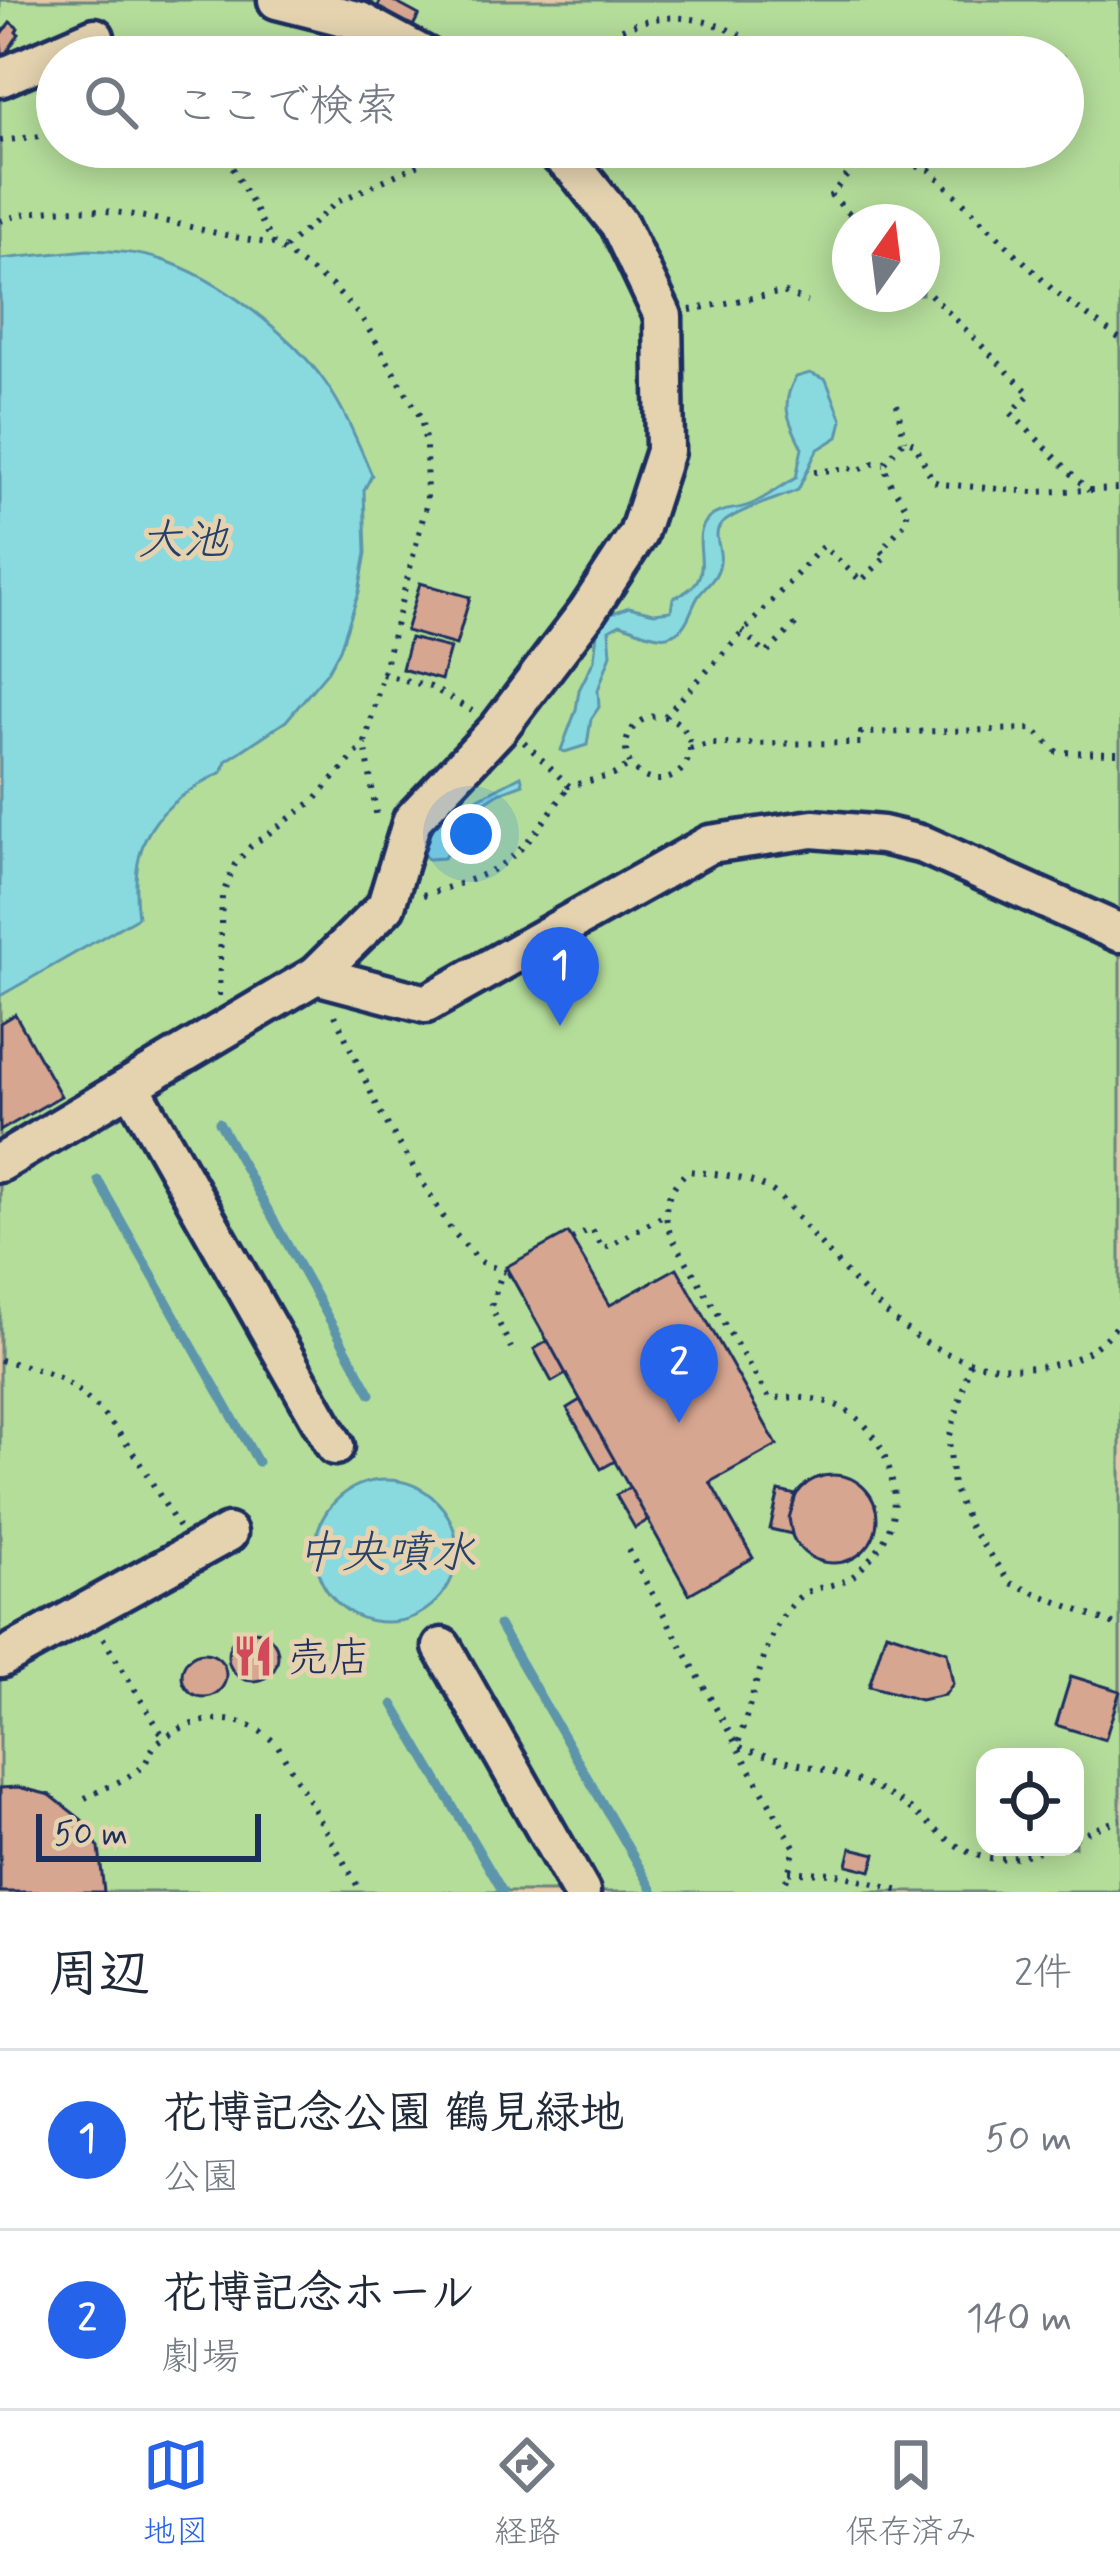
<!DOCTYPE html>
<html lang="ja">
<meta charset="utf-8">
<style>
:root{--surface:#fff;--page:#f2f2f3;--text:#1f2937;--muted:#747a83;--line:#e0e1e3;--accent:#2563eb}
body{margin:0;font-family:Mynerve,"Klee One",sans-serif;background:var(--page);color:var(--text)}
.controls{position:absolute;right:36px;bottom:36px;display:grid;overflow:hidden;border-radius:24px;box-shadow:0 6px 30px #0003}
.controls button{width:108px;height:108px;display:grid;place-items:center;padding:0;border:0;border-bottom:3px solid var(--line);background:var(--surface);color:var(--text);font:60px sans-serif}
.compass{position:absolute;left:832px;top:204px;width:108px;height:108px;border-radius:50%;background:var(--surface);box-shadow:0 6px 30px #0003;rotate:14deg}
.scale{position:absolute;left:36px;bottom:30px;width:225px;box-sizing:border-box;padding-left:12px;border:6px solid #1b2f5e;border-top:0;font-size:33px;line-height:42px;white-space:nowrap;color:#1b2f5e;-webkit-text-stroke:9px #e5d3b0;paint-order:stroke}
.you{position:absolute;left:471px;top:834px;width:42px;height:42px;margin:-30px;border:9px solid #fff;border-radius:50%;background:#1a73e8;box-shadow:0 0 0 18px #1a73e833}
.badge{display:grid;place-items:center;width:78px;height:78px;border-radius:50%;background:var(--accent);color:#fff;font-size:39px;font-weight:700}
.pin{position:absolute;translate:-50% -99px;filter:drop-shadow(0 3px 6px #0008)}
.pin::after{content:'';position:absolute;top:63px;width:42px;height:36px;background:inherit;clip-path:polygon(0 0,100% 0,50% 100%)}
.list{margin:0;padding:0;list-style:none}
h2{display:flex;justify-content:space-between;align-items:center;height:156px;margin:0;padding:0 48px;font-size:51px}
h2 small{font-size:39px;font-weight:400;color:var(--muted)}
.list li{display:grid;grid-template-columns:78px 1fr auto;gap:36px;align-items:center;box-sizing:border-box;height:180px;padding:0 48px;border-top:3px solid var(--line)}
.list b{display:block;font-size:45px;white-space:nowrap}
.list p{margin:0;font-size:39px;white-space:nowrap;color:var(--muted)}
.list em{font-size:39px;font-style:normal;color:var(--muted)}
.icon{flex:none;width:66px;height:66px;fill:none;stroke:currentColor;stroke-width:2;stroke-linecap:round;stroke-linejoin:round}
.map{position:relative;flex:none;width:1120px;height:1892px;overflow:hidden}
.search{position:absolute;background:var(--surface);box-shadow:0 6px 30px #0003;left:36px;right:36px;top:36px;height:132px;display:flex;align-items:center;gap:30px;box-sizing:border-box;padding:0 42px;border-radius:66px;color:var(--muted);font-size:45px}
.sheet{height:516px;background:var(--surface)}
nav{display:flex;justify-content:space-around;align-items:center;box-sizing:border-box;height:168px;border-top:3px solid var(--line);background:var(--surface);font-size:33px;color:var(--muted)}
nav a{display:grid;justify-items:center;gap:6px}
nav .on{color:var(--accent)}
.map>svg:first-child{display:block}
</style>
<div class="map">
<svg width="1120" height="1892" viewBox="0 0 1120 1892">
<rect width="100%" height="100%" fill="#e3c7a7"/>
<filter id="ink" filterUnits="userSpaceOnUse"><feTurbulence type="fractalNoise" baseFrequency=".00833" numOctaves="2"/><feDisplacementMap in="SourceGraphic" scale="24" xChannelSelector="R" yChannelSelector="G"/><feConvolveMatrix kernelMatrix="1 2 1 2 8 2 1 2 1" color-interpolation-filters="sRGB"/></filter>
<g filter="url(#ink)">
<path fill="#b4dd9a" stroke="#68867c" stroke-width="3" fill-rule="evenodd" d="M0,0h1120v1892h-1120zM57,57h1006v90h-1006zM850,222h72v72h-72zM985,1757h90v90h-90z"/>
<g fill="#89dadf" stroke="#5d96ab" stroke-width="3">
<path d="M88,250c25,1 49,2 74,10 55,17 130,75 163,122 20,28 33,61 47,93l-8,15 2,63 -7,39 -19,57 -12,22 -42,50 -60,40 -4,11c-66,34 -95,68 -84,145l-138,79v-737z"/>
<path d="M810,373l16,7 16,40 -4,17 -21,13 -19,40c-19,9 -66,21 -78,36 -8,10 3,24 0,36 -2,15 -11,21 -20,32 -6,8 -8,17 -13,26 -16,30 -43,11 -67,4l-11,6 2,24 -13,36 1,17 -8,12 -4,26 -22,7 -4,-2 15,-40 3,-20 15,-30 4,-37 4,-6 27,-10 25,6 17,-2 2,-13c52,-20 12,-55 35,-79 12,-12 32,-8 46,-16 14,-7 27,-17 42,-25l6,-30c-13,-26 -23,-43 -6,-71z"/>
<polygon points="521,776 523,784 499,793 450,825 450,847 444,858 428,859 419,851 418,839 444,816"/>
<circle cx="386" cy="1551" r="71"/>
</g>
<g fill="none" stroke-linecap="round" stroke-linejoin="round">
<g stroke="#5d96ab" stroke-width="9">
<polyline points="219,1122 371,1394"/>
<polyline points="98,1180 258,1462"/>
<polyline points="499,1625 654,1892"/>
<polyline points="393,1704 503,1892"/>
</g>
</g>
<g fill="#d7a691" stroke="#1b2f5e" stroke-width="3">
<polygon points="381,0 391,0 419,15 409,33 374,14"/>
<polygon points="10,22 18,28 16,32 19,34 3,58 0,37"/>
<polygon points="420,583 470,597 456,645 406,631"/>
<polygon points="410,638 450,648 441,680 402,669"/>
<polygon points="15,1014 61,1096 0,1131 0,1023"/>
<polygon points="568,1233 610,1305 677,1268 777,1445 710,1482 753,1558 689,1594 506,1267"/>
<polygon points="548,1341 566,1374 552,1382 534,1349"/>
<polygon points="580,1400 615,1461 601,1469 567,1408"/>
<circle cx="833" cy="1519" r="44"/>
<polygon points="630,1488 648,1520 635,1528 616,1495"/>
<polygon points="779,1491 796,1495 789,1518 792,1534 770,1529"/>
<circle cx="253" cy="1656" r="25"/>
<polygon points="886,1632 947,1652 953,1684 945,1695 920,1700 869,1686"/>
<circle cx="204" cy="1675" r="22"/>
<polygon points="1071,1676 1120,1691 1105,1740 1056,1725"/>
<polygon points="18,1787 50,1795 82,1820 99,1848 104,1892 0,1892 0,1788"/>
<polygon points="851,1848 876,1854 871,1871 847,1865"/>
</g>
<g fill="none" stroke-linecap="round" stroke-linejoin="round">
<g stroke="#1b2f5e" stroke-width="45">
<g id="street">
<polyline points="277,0 360,21 427,57"/>
<polyline points="0,78 95,37"/>
<polyline points="316,975 386,906 412,820 498,729 587,612 638,534 665,451 663,316 619,224 575,169 550,147"/>
<polyline points="131,1086 335,1446"/>
<polyline points="0,1163 316,975 426,1004 710,844 813,829 882,835 924,845 1120,933"/>
<polyline points="442,1647 581,1892"/>
<polyline points="0,1659 228,1533"/>
</g>
</g>
<g stroke="#1b2f5e" stroke-width="6" stroke-dasharray="3 9" stroke-linecap="butt">
<path d="M583,57c59,-57 128,-48 192,0"/>
<polyline points="0,141 57,134"/>
<polyline points="221,147 274,244 332,286 362,318 421,418 426,445 427,502 365,743 377,819"/>
<polyline points="861,147 866,152 930,170 1056,293 1120,339"/>
<path d="M0,221c94,-32 181,10 274,23"/>
<polyline points="858,222 831,195 865,153"/>
<polyline points="285,248 337,202 426,161 441,147"/>
<polyline points="922,286 1030,394 1011,413 1089,491"/>
<polyline points="690,310 783,292 807,302"/>
<polyline points="897,404 904,440"/>
<polyline points="814,472 850,468 857,471 874,463 884,464"/>
<polyline points="742,631 766,654 797,623"/>
<polyline points="382,674 431,687 472,711"/>
<circle cx="658" cy="748" r="32"/>
<polyline points="665,716 823,546 861,581 887,556 881,550 905,523 908,510 889,481 884,464 904,440 915,444 933,481 941,484 1033,492 1120,489"/>
<polyline points="524,742 569,786 613,775 630,765"/>
<polyline points="690,749 708,744 861,743 861,733 1033,729 1057,752 1120,753"/>
<path d="M423,895c89,-26 94,-35 146,-109"/>
<polyline points="219,996 222,896 235,864 251,846 315,800 365,743"/>
<polyline points="335,1015 380,1112 452,1231 481,1262 510,1274"/>
<polyline points="572,1239 592,1229 603,1249 663,1216"/>
<polyline points="510,1274 500,1279 491,1307 511,1348"/>
<path d="M0,1360c21,5 44,9 63,20 52,32 85,97 116,148"/>
<polyline points="970,1363 949,1439 953,1487 970,1527 1010,1583 1120,1627"/>
<path d="M628,1550l109,196c46,17 98,22 142,44 70,33 77,94 171,57"/>
<polyline points="103,1638 165,1739"/>
<path d="M85,1798c17,-9 44,-19 58,-32 6,-7 7,-17 15,-24 39,-29 86,-32 120,4l83,146"/>
<polyline points="1075,1837 1120,1819"/>
<polyline points="789,1872 834,1873 904,1892"/>
<path d="M783,1892l12,-44 -58,-102c12,-33 27,-104 46,-130 24,-33 28,-23 61,-35 12,-4 25,-21 33,-31 33,-39 14,-112 -28,-138 -24,-16 -52,-15 -80,-14l-98,-162c-10,-27 -5,-45 17,-65 25,3 58,5 81,18 16,9 31,33 44,47 63,70 118,140 222,131 38,-3 62,-15 85,-46"/>
</g>
<use href="#street" stroke="#e5d3b0" stroke-width="36"/>
</g>
</g>
<defs>
<g id="restaurant-bare" transform="scale(3.24)"><path d="M-5-6h1v4h1v-4h1v4h1v-4h1v5L-1.5 .5V6h-2V.5L-5-1ZM5-6V6H3V1.5H1.5Q1.5-4 5-6Z" fill="#d1495b" stroke="#e5d3b0" stroke-width="2.5" paint-order="stroke"/></g>
</defs>
<g fill-rule="evenodd">
<use href="#restaurant-bare" x="253" y="1656"/>
</g>
<g text-anchor="middle" stroke-width="10" stroke-linejoin="round" paint-order="stroke">
<g font-size="42" fill="#1b2f5e" stroke="#e5d3b0" text-anchor="start">
<text x="287" y="1671">売店</text>
</g>
<g font-size="45" font-style="italic" fill="#26406b" stroke="#e5d3b0">
<text x="183" y="554">大池</text>
<text x="386" y="1567">中央噴水</text>
</g>
</g>
</svg>
<div class="controls">
<button><svg class="icon" aria-label="locate" viewBox="0 0 24 24"><circle cx="12" cy="12" r="6"/><path d="M12 2v4M12 18v4M2 12h4M18 12h4"/></svg></button>
</div>
<svg class="compass" viewBox="-18 -18 36 36"><path d="M0-13l5 13h-10z" fill="#e53935"/><path d="M0 13l5-13h-10z" fill="#747a83"/></svg>
<div class="scale">50 m</div>
<div class="you"></div>
<div class="pin badge" style="left:560px;top:1026px">1</div>
<div class="pin badge" style="left:679px;top:1423px">2</div>
<div class="search"><svg class="icon" aria-label="search" viewBox="0 0 24 24"><circle cx="10" cy="10" r="6"/><path d="M15 15l6 6"/></svg>ここで検索</div>
</div>
<section class="sheet">
<h2>周辺<small>2件</small></h2>
<ul class="list">
<li><span class="badge">1</span><div><b>花博記念公園 鶴見緑地</b><p>公園</p></div><em>50 m</em></li>
<li><span class="badge">2</span><div><b>花博記念ホール</b><p>劇場</p></div><em>140 m</em></li>
</ul>
</section>
<nav>
<a class="on"><svg class="icon" aria-label="map" viewBox="0 0 24 24"><path d="M3 6l6-2 6 2 6-2v14l-6 2-6-2-6 2zM9 4v14M15 6v14"/></svg>地図</a>
<a><svg class="icon" aria-label="directions" viewBox="0 0 24 24"><path d="M12 3l9 9-9 9-9-9zM9 14v-3h6M13 9l2 2-2 2"/></svg>経路</a>
<a><svg class="icon" aria-label="saved" viewBox="0 0 24 24"><path d="M7 4h10v16l-5-4-5 4z"/></svg>保存済み</a>
</nav>
